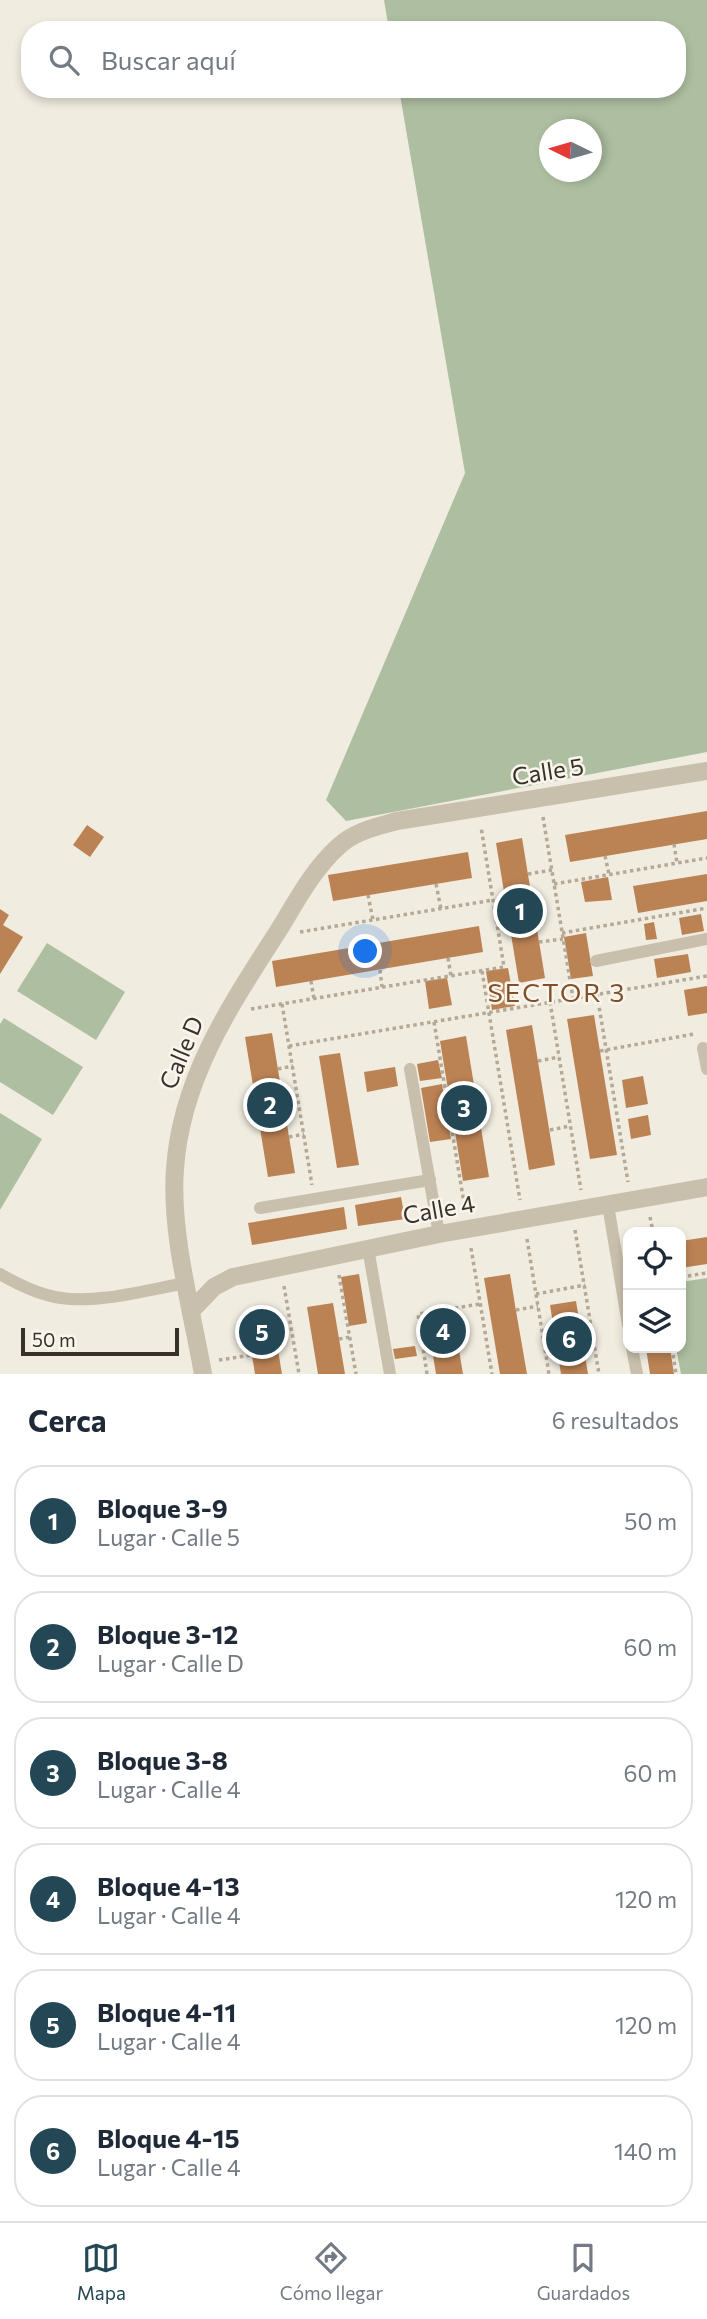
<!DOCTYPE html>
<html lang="es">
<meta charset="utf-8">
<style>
:root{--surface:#fff;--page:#f6f6f7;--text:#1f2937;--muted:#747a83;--line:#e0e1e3;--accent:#244755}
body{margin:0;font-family:Commissioner,sans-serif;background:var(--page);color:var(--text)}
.controls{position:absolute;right:21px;bottom:21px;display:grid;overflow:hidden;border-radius:14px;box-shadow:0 4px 10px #0003}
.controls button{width:63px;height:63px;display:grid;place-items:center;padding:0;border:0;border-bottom:2px solid var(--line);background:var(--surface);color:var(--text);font:35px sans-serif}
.compass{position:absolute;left:539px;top:119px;width:63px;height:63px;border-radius:50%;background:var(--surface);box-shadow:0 4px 10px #0003;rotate:275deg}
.scale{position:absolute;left:21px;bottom:18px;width:158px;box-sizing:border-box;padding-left:7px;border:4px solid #37312a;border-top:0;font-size:19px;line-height:24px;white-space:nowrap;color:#37312a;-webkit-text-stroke:5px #f9f5ec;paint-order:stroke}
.you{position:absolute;left:366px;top:952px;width:24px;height:24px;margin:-18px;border:5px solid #fff;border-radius:50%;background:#1a73e8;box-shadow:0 0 0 10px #1a73e833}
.badge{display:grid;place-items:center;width:46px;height:46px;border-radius:50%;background:var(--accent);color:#fff;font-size:23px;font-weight:700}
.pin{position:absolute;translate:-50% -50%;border:4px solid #fff;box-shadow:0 2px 7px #0006}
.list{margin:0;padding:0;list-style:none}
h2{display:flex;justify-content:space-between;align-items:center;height:91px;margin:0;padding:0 28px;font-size:30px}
h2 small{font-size:23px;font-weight:400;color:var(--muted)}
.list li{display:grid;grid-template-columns:46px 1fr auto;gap:21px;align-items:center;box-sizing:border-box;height:112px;margin:0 14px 14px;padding:0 14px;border:2px solid var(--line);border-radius:28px}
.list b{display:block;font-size:26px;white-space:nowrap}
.list p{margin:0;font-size:23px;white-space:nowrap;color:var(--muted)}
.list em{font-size:23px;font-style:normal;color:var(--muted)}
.icon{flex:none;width:38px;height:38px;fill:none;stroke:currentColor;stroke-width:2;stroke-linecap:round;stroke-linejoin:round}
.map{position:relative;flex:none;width:707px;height:1374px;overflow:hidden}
.search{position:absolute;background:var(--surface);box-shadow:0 4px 10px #0003;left:21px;right:21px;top:21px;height:77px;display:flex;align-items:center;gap:18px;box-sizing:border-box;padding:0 24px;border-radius:28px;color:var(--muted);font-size:26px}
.sheet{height:847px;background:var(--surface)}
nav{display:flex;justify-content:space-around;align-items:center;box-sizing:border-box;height:98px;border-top:2px solid var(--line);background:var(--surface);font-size:19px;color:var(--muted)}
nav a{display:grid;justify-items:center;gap:4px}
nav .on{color:var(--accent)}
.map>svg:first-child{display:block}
</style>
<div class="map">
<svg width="707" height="1374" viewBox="0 0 707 1374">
<rect width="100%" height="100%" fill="#f1ece0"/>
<g fill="#aebfa1" fill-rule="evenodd">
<path d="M384,0h323v752l-361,69 -20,-21 139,-327 -66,-384h278v-59h-288zM550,130h42v42h-42z"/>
<polygon points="47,943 125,992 96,1040 17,991"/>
<polygon points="4,1018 83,1067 53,1115 0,1082 0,1024"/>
<polygon points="0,1113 42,1139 0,1210"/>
<polygon points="707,1278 707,1374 681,1374 676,1348 681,1348 681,1282"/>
</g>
<g fill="#bb8254">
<polygon points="707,811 707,839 570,862 565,835"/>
<polygon points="87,825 104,837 90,857 73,845"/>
<polygon points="522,838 545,978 519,983 496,843"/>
<polygon points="468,852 472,878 333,901 328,875"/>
<polygon points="707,874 707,901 638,913 633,886"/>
<polygon points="608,877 612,900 585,902 581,882"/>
<polygon points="0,909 9,915 3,925 23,937 0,974"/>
<polygon points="701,914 704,931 682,935 679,918"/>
<polygon points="654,922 657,939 646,940 644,924"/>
<polygon points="479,926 483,952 276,987 272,961"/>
<polygon points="586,933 593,976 571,979 564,937"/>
<polygon points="688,954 691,972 657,978 654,959"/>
<polygon points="508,968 515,1006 492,1010 486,971"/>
<polygon points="447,978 452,1005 429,1009 425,981"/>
<polygon points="707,986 707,1013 688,1016 684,990"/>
<polygon points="594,1015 617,1155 590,1159 567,1019"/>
<polygon points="532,1025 555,1165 529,1170 506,1030"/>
<polygon points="272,1033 295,1173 268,1177 245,1037"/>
<polygon points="466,1036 489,1177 463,1181 440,1041"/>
<polygon points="340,1053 359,1165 337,1168 319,1056"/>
<polygon points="438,1060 442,1078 420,1081 417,1064"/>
<polygon points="395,1067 398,1086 367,1092 364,1072"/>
<polygon points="643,1076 648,1104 626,1108 622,1080"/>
<polygon points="442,1084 451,1139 430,1142 421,1088"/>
<polygon points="648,1115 651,1135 631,1139 628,1119"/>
<polygon points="401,1197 405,1219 358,1226 355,1205"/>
<polygon points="344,1207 347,1229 252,1245 248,1223"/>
<polygon points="707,1237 707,1264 681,1268 681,1241"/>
<polygon points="359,1274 367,1323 349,1326 341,1277"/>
<polygon points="510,1274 515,1305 527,1374 500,1374 484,1278"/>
<polygon points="576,1301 588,1374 561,1374 550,1305"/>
<polygon points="333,1303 345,1374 318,1374 307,1307"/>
<polygon points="272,1314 282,1374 255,1374 246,1319"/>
<polygon points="453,1314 463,1374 436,1374 427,1318"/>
<polygon points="415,1346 417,1356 395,1359 393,1349"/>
<polygon points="646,1348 670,1348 674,1374 650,1374"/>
</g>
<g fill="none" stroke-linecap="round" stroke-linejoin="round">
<g stroke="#b4a997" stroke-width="3.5" stroke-dasharray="3.5 3.5" stroke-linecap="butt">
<polyline points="543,817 573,998"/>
<polyline points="674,844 677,863"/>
<polyline points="605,856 609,874"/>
<polyline points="528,874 552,870"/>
<polyline points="436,884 441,909"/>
<polyline points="554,884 707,858"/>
<polyline points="368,895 373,920"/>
<polyline points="300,932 493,900"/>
<polyline points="562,933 707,908"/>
<polyline points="539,942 563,939"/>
<polyline points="448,958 451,976"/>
<polyline points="380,970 382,987"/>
<polyline points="482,971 520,1200"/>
<polyline points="311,981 314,999"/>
<polyline points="597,994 628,1182"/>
<polyline points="550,1002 581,1190"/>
<polyline points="282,1004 312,1185"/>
<polyline points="251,1009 504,967 481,827"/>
<polyline points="434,1022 465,1209"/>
<polyline points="289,1046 707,976"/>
<polyline points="600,1051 694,1034"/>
<polyline points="538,1061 559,1057"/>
<polyline points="278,1069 293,1066"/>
<polyline points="550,1130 570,1126"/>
<polyline points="289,1137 304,1134"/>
<polyline points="650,1217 653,1232"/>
<polyline points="575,1230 599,1374"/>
<polyline points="527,1239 549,1374"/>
<polyline points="471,1248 492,1374"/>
<polyline points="339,1275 356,1374"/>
<polyline points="681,1277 707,1273"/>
<polyline points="284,1286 299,1374"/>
<polyline points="536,1294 585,1285"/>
<polyline points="516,1310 538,1306"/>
<polyline points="582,1336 593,1335"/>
<polyline points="339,1339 350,1337"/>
<polyline points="672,1348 676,1374"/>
<polyline points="219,1360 252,1355"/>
<polyline points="427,1374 418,1314 480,1304"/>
</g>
<g stroke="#c8bfac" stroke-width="12">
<polyline points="596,961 707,939"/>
<polyline points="703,1048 707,1069"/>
<polyline points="410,1069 439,1234"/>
<polyline points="608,1205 628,1325"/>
<polyline points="260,1208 430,1180"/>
<polyline points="368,1248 390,1374"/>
<path d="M0,1274c19,11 39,21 61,24 38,6 88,-9 126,-15"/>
<polyline points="632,1348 637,1374"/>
</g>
<g stroke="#c8bfac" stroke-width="18">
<polyline points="192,1310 214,1287 233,1277 439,1234 707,1187"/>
<path d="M203,1374c-11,-63 -33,-142 -28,-205 6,-92 57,-166 105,-241 17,-28 34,-60 59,-82 16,-15 37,-19 58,-25l310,-50"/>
</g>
</g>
<g text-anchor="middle" stroke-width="5" stroke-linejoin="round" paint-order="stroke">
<g font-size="24" fill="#37312a" stroke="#f9f5ec">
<text transform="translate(548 772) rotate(-9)" y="8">Calle 5</text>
<text transform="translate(182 1053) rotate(-67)" y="8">Calle D</text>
<text transform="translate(439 1210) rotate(-10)" y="8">Calle 4</text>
</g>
<g font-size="26" letter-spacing="2" fill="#7e512b" stroke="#f9f5ec">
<text x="557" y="1002">SECTOR 3</text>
</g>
</g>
</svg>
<div class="controls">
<button><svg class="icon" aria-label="locate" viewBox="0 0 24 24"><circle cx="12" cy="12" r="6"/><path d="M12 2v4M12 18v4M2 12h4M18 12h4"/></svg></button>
<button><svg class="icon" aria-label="layers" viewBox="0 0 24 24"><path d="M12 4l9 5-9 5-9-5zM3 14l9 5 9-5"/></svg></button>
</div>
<svg class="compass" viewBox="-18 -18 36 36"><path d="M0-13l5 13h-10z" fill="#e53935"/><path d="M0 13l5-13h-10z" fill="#747a83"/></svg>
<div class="scale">50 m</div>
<div class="you"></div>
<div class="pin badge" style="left:520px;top:911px">1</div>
<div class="pin badge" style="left:270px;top:1105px">2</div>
<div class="pin badge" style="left:464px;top:1108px">3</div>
<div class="pin badge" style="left:443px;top:1331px">4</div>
<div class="pin badge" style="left:262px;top:1332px">5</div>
<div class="pin badge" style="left:569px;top:1339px">6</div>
<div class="search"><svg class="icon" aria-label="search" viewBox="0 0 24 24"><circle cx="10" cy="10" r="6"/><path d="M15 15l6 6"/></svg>Buscar aquí</div>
</div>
<section class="sheet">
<h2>Cerca<small>6 resultados</small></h2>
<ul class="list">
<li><span class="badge">1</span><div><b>Bloque 3-9</b><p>Lugar · Calle 5</p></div><em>50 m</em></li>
<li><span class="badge">2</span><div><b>Bloque 3-12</b><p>Lugar · Calle D</p></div><em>60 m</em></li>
<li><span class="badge">3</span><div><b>Bloque 3-8</b><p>Lugar · Calle 4</p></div><em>60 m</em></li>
<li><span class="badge">4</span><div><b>Bloque 4-13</b><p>Lugar · Calle 4</p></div><em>120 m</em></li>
<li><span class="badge">5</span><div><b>Bloque 4-11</b><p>Lugar · Calle 4</p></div><em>120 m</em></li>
<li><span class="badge">6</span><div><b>Bloque 4-15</b><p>Lugar · Calle 4</p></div><em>140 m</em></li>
</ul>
</section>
<nav>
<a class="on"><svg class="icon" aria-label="map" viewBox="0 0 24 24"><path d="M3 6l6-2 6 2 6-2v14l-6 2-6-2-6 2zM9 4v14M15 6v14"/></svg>Mapa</a>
<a><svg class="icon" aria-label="directions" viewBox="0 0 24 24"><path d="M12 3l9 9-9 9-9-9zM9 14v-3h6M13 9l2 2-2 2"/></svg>Cómo llegar</a>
<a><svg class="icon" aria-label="saved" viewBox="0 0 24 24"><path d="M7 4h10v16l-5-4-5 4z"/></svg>Guardados</a>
</nav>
